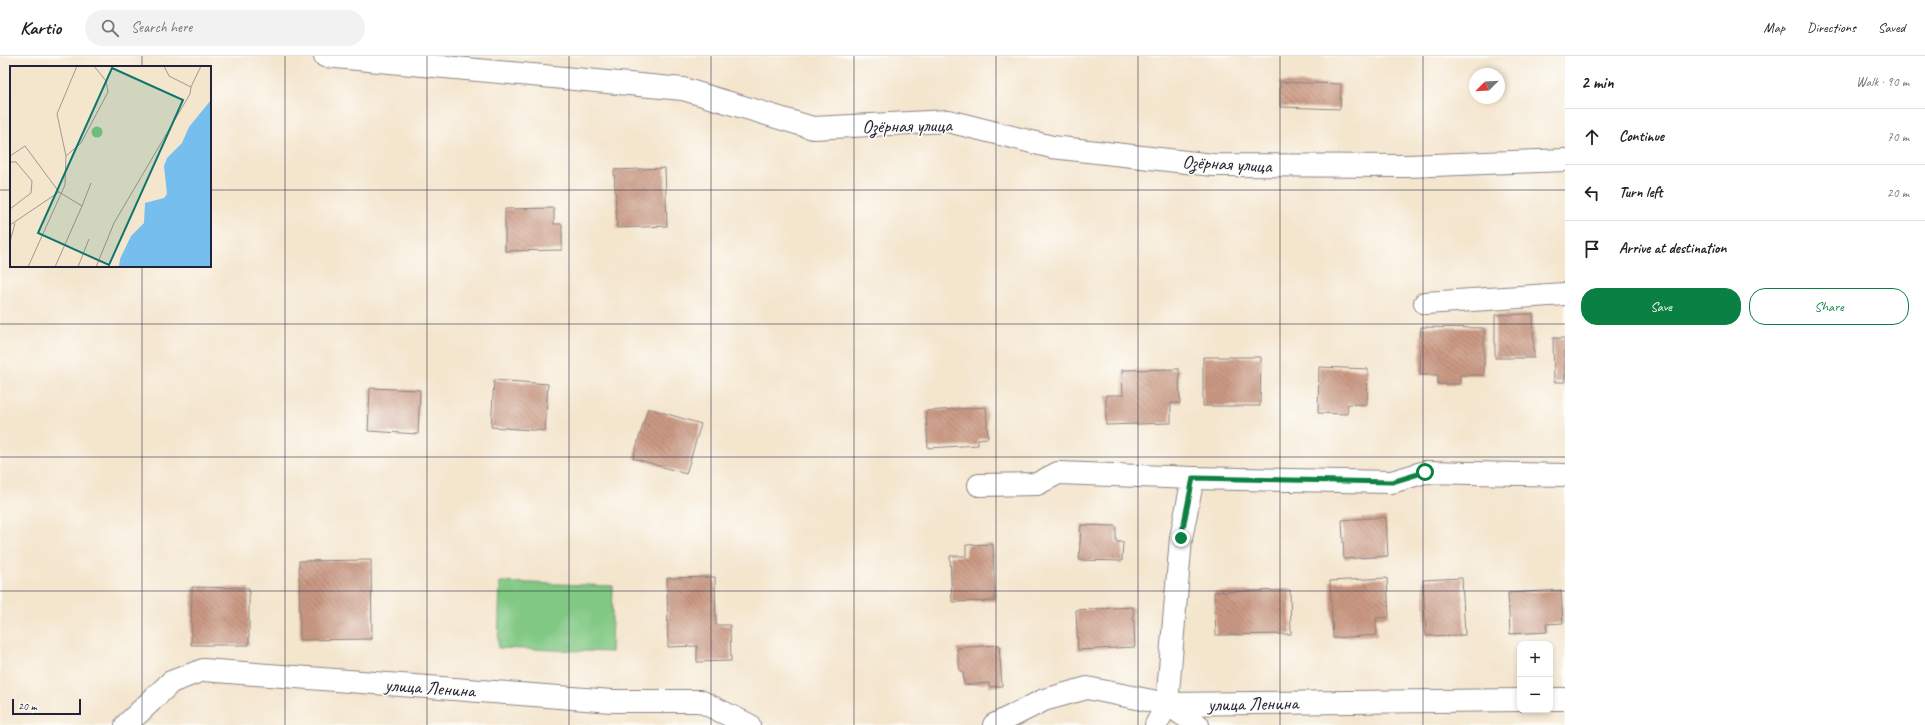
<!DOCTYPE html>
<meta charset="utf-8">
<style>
:root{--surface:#fff;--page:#f2f2f2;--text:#222;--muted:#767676;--line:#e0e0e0;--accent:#0b8043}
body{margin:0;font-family:Caveat,sans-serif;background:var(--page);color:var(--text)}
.controls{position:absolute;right:12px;bottom:12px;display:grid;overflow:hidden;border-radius:8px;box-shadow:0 2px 6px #0003}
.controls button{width:36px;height:36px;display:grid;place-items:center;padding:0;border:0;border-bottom:1px solid var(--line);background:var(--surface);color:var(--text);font:20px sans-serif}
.compass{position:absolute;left:1469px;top:12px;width:36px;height:36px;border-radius:50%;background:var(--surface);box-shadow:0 2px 6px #0003;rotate:246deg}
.scale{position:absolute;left:12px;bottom:10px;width:69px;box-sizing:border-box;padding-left:4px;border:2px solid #22223b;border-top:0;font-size:11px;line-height:14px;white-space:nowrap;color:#22223b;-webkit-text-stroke:3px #fdfcf7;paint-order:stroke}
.stop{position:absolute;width:12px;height:12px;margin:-9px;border:3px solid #0b8043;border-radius:50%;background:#fff}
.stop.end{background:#0b8043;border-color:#fff;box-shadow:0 1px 4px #0008}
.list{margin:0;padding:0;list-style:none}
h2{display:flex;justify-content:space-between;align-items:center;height:52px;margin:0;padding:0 16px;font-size:17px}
h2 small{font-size:13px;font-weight:400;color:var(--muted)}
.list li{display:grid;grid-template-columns:26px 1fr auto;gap:12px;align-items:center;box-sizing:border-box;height:56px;padding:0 16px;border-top:1px solid var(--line)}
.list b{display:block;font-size:15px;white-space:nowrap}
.list em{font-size:13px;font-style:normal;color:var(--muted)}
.actions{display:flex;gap:8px;padding:12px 16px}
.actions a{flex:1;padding:9px 0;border:1px solid var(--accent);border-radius:16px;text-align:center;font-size:14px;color:var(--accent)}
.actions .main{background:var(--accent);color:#fff}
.icon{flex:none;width:22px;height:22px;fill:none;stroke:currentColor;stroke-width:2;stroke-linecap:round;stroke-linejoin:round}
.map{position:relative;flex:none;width:1565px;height:669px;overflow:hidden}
header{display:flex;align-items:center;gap:24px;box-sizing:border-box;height:56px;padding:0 20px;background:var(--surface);border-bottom:1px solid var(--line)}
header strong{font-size:19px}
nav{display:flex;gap:22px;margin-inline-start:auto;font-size:14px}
.search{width:280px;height:36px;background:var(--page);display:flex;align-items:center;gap:10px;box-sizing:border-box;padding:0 14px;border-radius:22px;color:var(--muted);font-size:15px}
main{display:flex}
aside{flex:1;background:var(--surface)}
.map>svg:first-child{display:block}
</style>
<header>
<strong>Kartio</strong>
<div class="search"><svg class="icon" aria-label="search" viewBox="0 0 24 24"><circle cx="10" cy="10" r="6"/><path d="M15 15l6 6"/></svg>Search here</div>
<nav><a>Map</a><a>Directions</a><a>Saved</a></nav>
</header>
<main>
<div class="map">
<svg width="1565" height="669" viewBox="0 0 1565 669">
<defs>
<pattern id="building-back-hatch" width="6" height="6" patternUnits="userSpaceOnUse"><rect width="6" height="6" fill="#ca9983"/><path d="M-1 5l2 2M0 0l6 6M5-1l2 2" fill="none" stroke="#a47c6c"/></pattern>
</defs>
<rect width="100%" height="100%" fill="#fdfcf7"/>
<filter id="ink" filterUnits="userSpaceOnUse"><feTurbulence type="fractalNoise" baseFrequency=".025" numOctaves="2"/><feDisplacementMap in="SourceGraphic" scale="8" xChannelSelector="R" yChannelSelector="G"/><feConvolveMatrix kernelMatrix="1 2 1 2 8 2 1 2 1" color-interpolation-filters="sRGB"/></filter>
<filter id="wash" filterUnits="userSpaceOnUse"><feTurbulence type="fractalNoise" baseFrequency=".012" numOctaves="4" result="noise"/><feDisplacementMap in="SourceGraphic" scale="16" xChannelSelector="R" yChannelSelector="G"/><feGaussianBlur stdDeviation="0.9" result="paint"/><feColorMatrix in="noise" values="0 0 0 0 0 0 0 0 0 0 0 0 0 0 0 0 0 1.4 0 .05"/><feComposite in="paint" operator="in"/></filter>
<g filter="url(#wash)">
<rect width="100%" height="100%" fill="#f4e5cd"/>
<polygon fill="#81c883" stroke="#52755f" points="500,526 613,530 611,596 498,592"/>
<g id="blocks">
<g fill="url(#building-back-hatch)">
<polygon points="1280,26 1341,28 1340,53 1280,51"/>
<polygon points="665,112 667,170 617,172 614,114"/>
<polygon points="554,152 554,168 562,168 562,194 505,195 505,153"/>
<polygon points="1533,258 1534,302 1495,302 1495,259"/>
<polygon points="1421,271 1484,272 1484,319 1460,319 1460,328 1438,328 1438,319 1420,319"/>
<polygon points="1553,282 1565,282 1565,326 1554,326"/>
<polygon points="1203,301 1261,301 1260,350 1203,350"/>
<polygon points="1319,311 1368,313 1367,349 1348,348 1347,358 1318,357"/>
<polygon points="1179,313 1180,347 1171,347 1171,367 1106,369 1106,339 1123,339 1122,314"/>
<polygon points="494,324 548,328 545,375 491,371"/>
<polygon points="370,332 420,334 418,378 368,375"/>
<polygon points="986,351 988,382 978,383 978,389 928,392 926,355"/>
<polygon points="648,352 701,368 686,418 633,402"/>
<polygon points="1386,461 1388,500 1344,503 1342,464"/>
<polygon points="1081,469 1116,470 1116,486 1123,486 1122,505 1079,504"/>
<polygon points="993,488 995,545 952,546 950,500 966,500 966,489"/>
<polygon points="371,504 372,583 300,584 299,505"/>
<polygon points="715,521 716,569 730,569 731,605 697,606 697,590 668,591 667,522"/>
<polygon points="1387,522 1389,561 1376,562 1377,579 1333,582 1330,525"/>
<polygon points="1462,522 1465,579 1426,580 1423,524"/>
<polygon points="192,531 249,532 249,589 191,589"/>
<polygon points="1290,534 1291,578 1216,579 1214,536"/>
<polygon points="1561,534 1563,567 1546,568 1547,576 1510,578 1508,537"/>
<polygon points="1133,551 1135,591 1078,594 1076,554"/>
<polygon points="999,589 1002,630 989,631 989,627 964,629 963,615 960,615 957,592"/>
</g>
</g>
</g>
<g filter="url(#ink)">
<use href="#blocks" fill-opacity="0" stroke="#8b8484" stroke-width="1"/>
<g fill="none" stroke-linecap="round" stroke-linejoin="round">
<g stroke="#8b8484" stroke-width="24">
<g id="street">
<polyline points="325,0 683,33 813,72 948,65 1052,91 1213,109 1407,110 1565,104"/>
<polyline points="1425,247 1565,238"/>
<polyline points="1193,422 1392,426 1425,416 1565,419"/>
<polyline points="979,429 1037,428 1058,417 1193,422 1181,482 1167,648"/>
<polyline points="1156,669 1167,648 1198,669"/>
</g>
</g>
<g stroke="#8b8484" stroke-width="24">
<g id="secondary">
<polyline points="1550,643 1565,643"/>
<polyline points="126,669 171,626 203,614 612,645 700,645 749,669"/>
<polyline points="994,669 1044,644 1087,632 1167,648 1520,644"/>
</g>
</g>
<use href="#street" stroke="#fff" stroke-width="22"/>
<use href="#secondary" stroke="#fff" stroke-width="22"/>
</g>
</g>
<g fill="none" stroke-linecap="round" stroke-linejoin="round" filter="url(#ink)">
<polyline stroke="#0b8043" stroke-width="5" points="1181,482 1193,422 1392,426 1425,416"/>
</g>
<path fill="none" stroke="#22223b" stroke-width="1" stroke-opacity="0.55" d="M142,0v11M285,0v669M427,0v669M569,0v669M711,0v669M854,0v669M996,0v669M1138,0v669M1280,0v669M1423,0v669M0,134h11M210,134h1355M142,210v459M0,268h1565M0,401h1565M0,535h1565"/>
<g text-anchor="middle" stroke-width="3.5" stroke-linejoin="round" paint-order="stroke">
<g font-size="19" fill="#22223b" stroke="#fdfcf7">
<text transform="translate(907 69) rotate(-1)" y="7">Озёрная улица</text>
<text transform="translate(1227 107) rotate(3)" y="7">Озёрная улица</text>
<text transform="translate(430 631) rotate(4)" y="7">улица Ленина</text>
<text transform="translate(1253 647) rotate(-1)" y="7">улица Ленина</text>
</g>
</g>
<g transform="translate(10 10)">
<rect width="201" height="201" fill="#f4e5cd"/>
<path d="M81.5 66a5.5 5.5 0 1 1 11 0a5.5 5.5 0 1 1-11 0Z" fill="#81c883"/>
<path d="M201,34v167h-92l1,-8 11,-23 13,-13 1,-20 19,-5 3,-4 -3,-28 3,-8 15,-15 7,-16z" fill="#75beed"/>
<path fill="none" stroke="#a09793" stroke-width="1" d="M181,21l10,-21M0,90l15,-10 34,46 -49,33M56,90l-9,-42 20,-48M0,96h6l16,19 -1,12 -21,16M0,110v17M49,126l23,14 9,-23M0,176l5,-19M18,201l37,-82 1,-29 15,-13 27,-51 -2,-11 -12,-15M45,201l27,-61M68,201l11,-28M86,201l18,-44 76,-129 1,-7 -22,-11 -5,-10"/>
<path fill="#0f766e" fill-opacity="0.15" stroke="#0f766e" stroke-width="2" d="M102,2l71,32 -74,165 -71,-32z"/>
<rect width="201" height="201" fill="none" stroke="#22223b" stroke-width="2"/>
</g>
</svg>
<div class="controls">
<button>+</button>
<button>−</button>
</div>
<svg class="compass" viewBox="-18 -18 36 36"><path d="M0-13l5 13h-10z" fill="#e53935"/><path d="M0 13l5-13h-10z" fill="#767676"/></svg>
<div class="scale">20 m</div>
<div class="stop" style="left:1425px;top:416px"></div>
<div class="stop end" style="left:1181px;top:482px"></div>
</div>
<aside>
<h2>2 min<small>Walk · 90 m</small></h2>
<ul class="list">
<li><svg class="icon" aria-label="ahead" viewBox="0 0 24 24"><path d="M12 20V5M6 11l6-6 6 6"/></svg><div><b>Continue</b></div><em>70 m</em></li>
<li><svg class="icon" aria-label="left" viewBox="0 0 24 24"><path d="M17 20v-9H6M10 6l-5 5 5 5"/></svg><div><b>Turn left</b></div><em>20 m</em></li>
<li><svg class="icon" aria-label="arrive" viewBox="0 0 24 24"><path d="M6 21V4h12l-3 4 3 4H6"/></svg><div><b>Arrive at destination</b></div></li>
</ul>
<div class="actions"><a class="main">Save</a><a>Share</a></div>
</aside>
</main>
